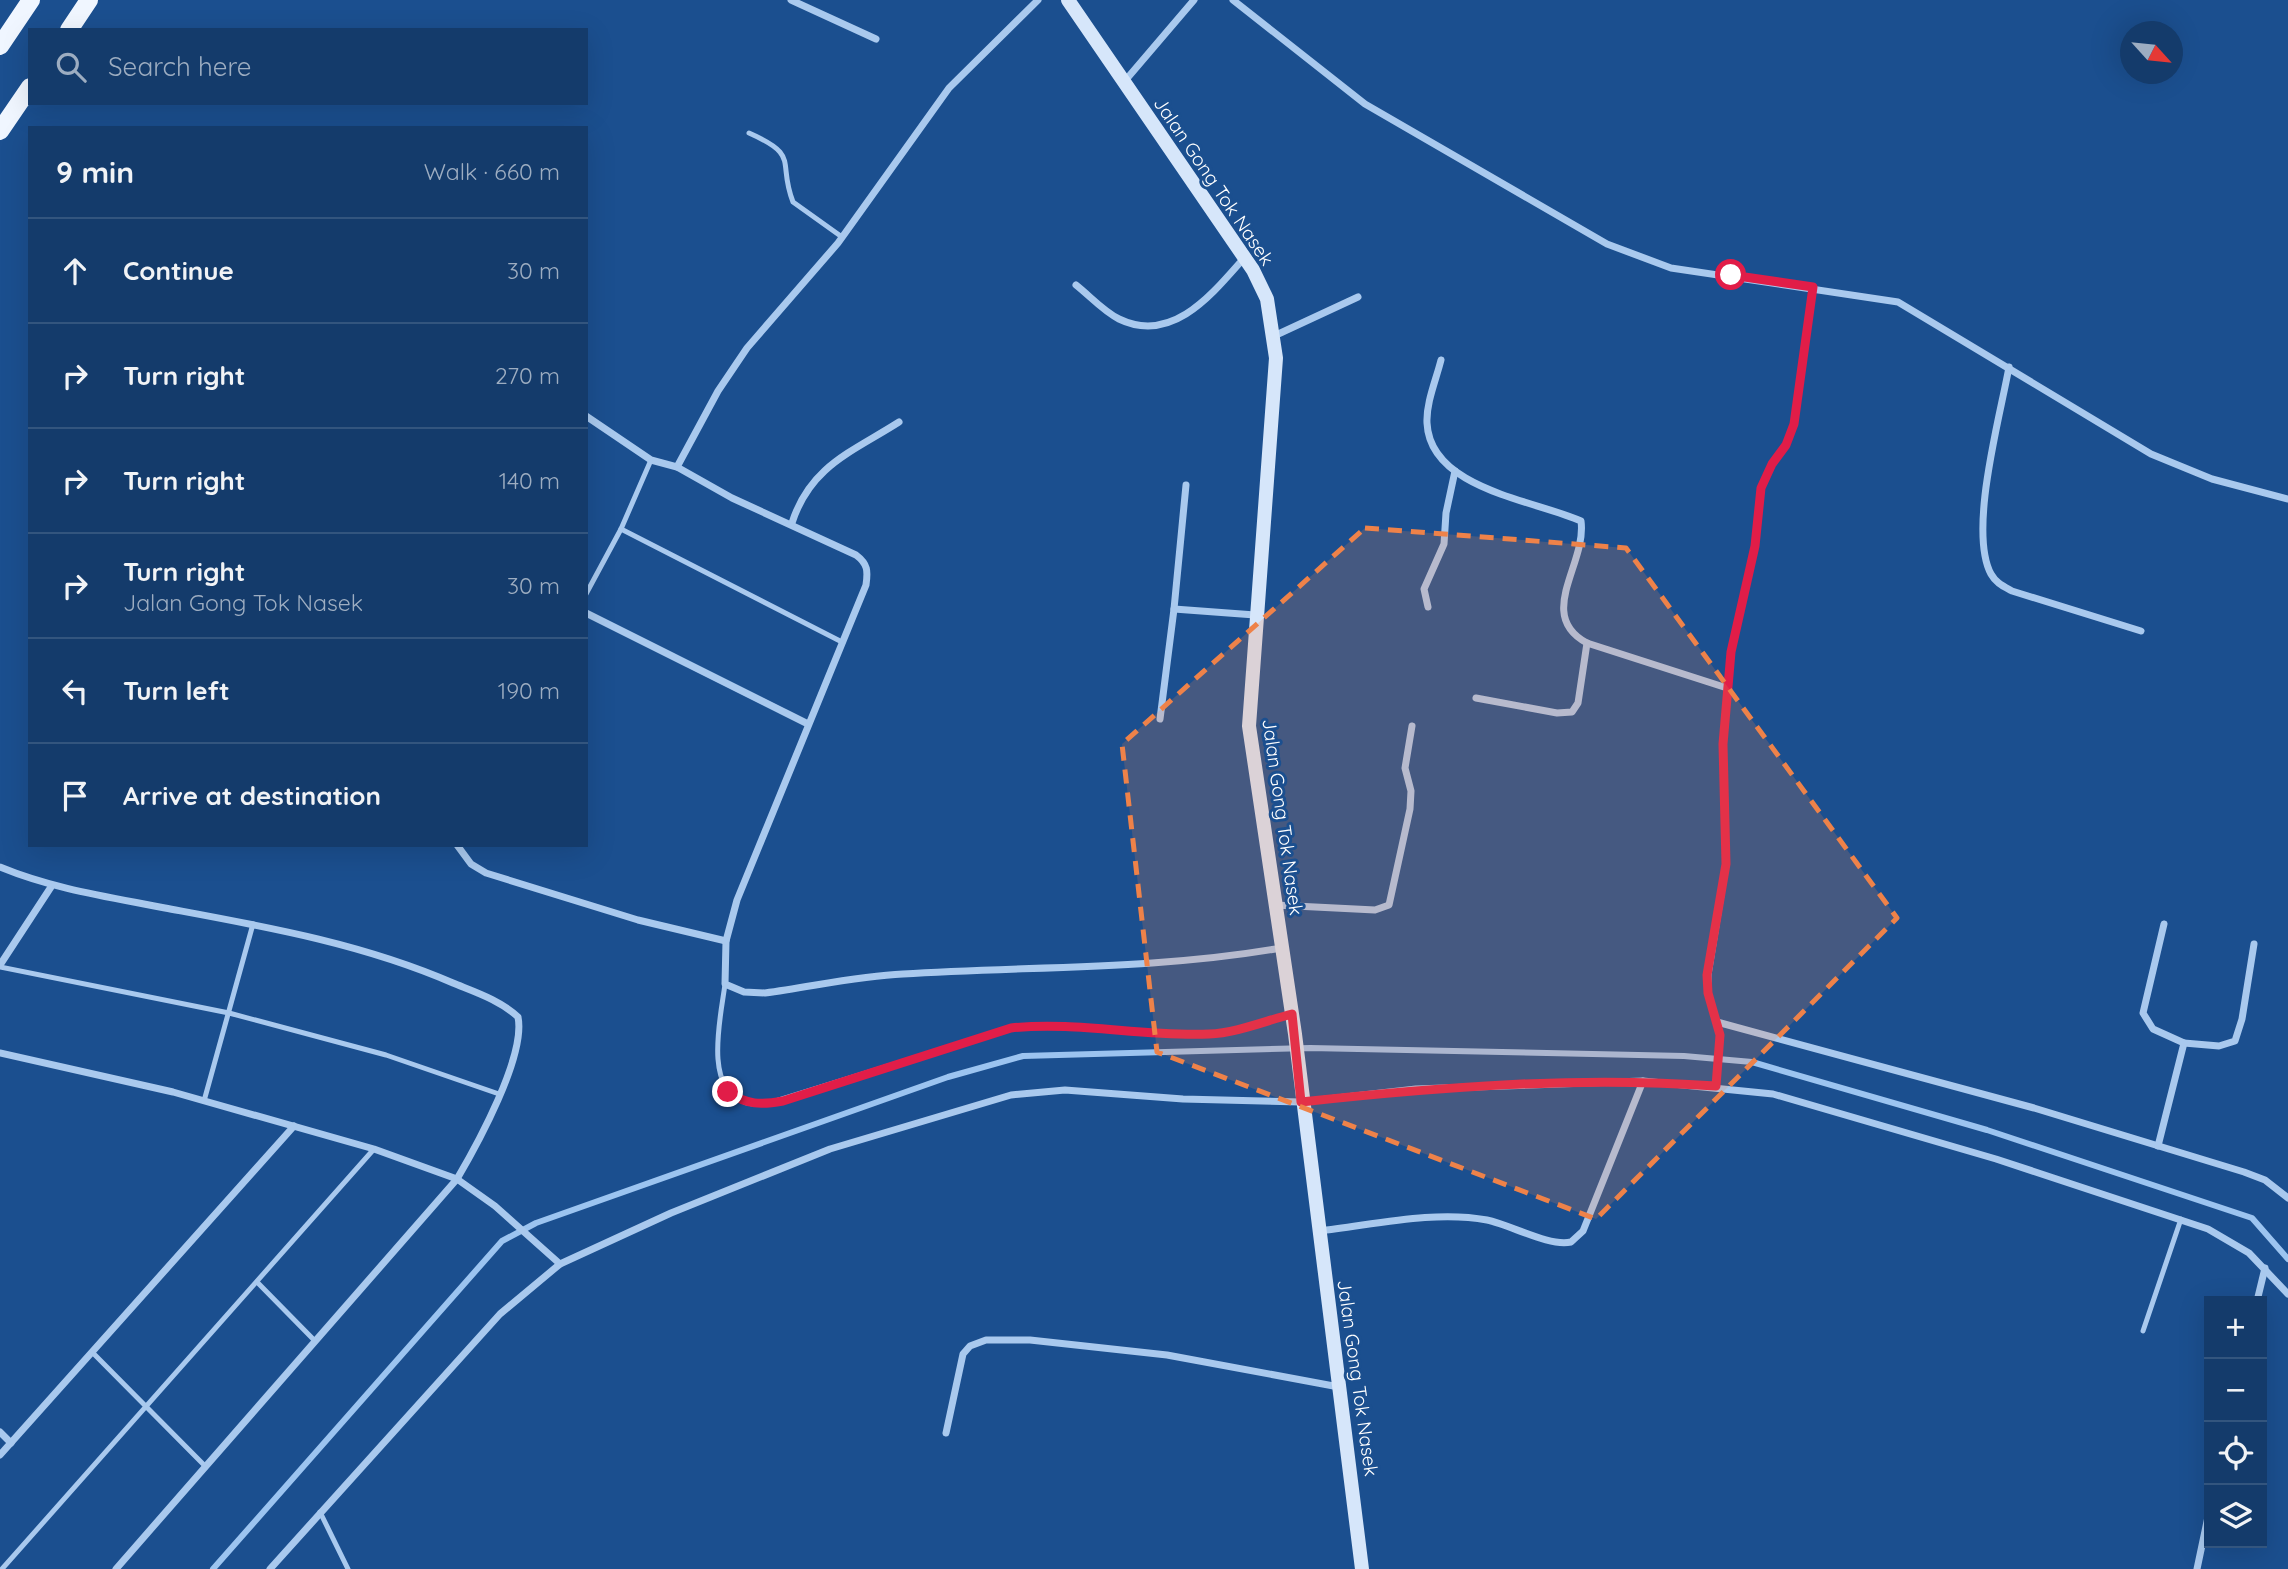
<!DOCTYPE html>
<meta charset="utf-8">
<style>
:root{--surface:#143b6b;--page:#1d4271;--text:#f1f3f6;--muted:#9dadc1;--line:#33557e}
body{margin:0;font-family:Quicksand,sans-serif;background:var(--page);color:var(--text)}
.controls{position:absolute;right:21px;bottom:21px;display:grid;overflow:hidden;border-radius:0px;box-shadow:0 7px 28px #0002}
.controls button{width:63px;height:63px;display:grid;place-items:center;padding:0;border:0;border-bottom:2px solid var(--line);background:var(--surface);color:var(--text);font:35px sans-serif}
.compass{position:absolute;left:2120px;top:21px;width:63px;height:63px;border-radius:50%;background:var(--surface);box-shadow:0 7px 28px #0002;rotate:117deg}
.stop{position:absolute;width:21px;height:21px;margin:-16px;border:5px solid #e11d48;border-radius:50%;background:#fff}
.stop.end{background:#e11d48;border-color:#fff;box-shadow:0 2px 7px #0008}
.list{margin:0;padding:0;list-style:none}
h2{display:flex;justify-content:space-between;align-items:center;height:91px;margin:0;padding:0 28px;font-size:30px}
h2 small{font-size:23px;font-weight:400;color:var(--muted)}
.list li{display:grid;grid-template-columns:46px 1fr auto;gap:21px;align-items:center;box-sizing:border-box;height:105px;padding:0 28px;border-top:2px solid var(--line)}
.list b{display:block;font-size:26px;white-space:nowrap}
.list p{margin:0;font-size:23px;white-space:nowrap;color:var(--muted)}
.list em{font-size:23px;font-style:normal;color:var(--muted)}
.icon{flex:none;width:38px;height:38px;fill:none;stroke:currentColor;stroke-width:2;stroke-linecap:round;stroke-linejoin:round}
.map{position:relative;flex:none;width:2288px;height:1569px;overflow:hidden}
.search{position:absolute;background:var(--surface);box-shadow:0 7px 28px #0002;left:28px;top:28px;width:560px;height:77px;display:flex;align-items:center;gap:18px;box-sizing:border-box;padding:0 24px;border-radius:0px;color:var(--muted);font-size:26px}
.panel{position:absolute;background:var(--surface);box-shadow:0 7px 28px #0002;left:28px;top:126px;width:560px;height:721px;border-radius:0px}
.map>svg:first-child{display:block}
</style>
<div class="map">
<svg width="2288" height="1569" viewBox="0 0 2288 1569">
<rect width="100%" height="100%" fill="#1b4f8f"/>
<g fill="none" stroke-linecap="round" stroke-linejoin="round">
<polyline stroke="#9cc4f0" stroke-width="6" points="213,1569 502,1241 536,1223 948,1077 1023,1056 1310,1048 1684,1056 1752,1062 1987,1130 2252,1218 2288,1259"/>
<g stroke="#a9c9ee" stroke-width="5">
<path d="M749,133c52,23 28,28 44,69l49,35"/>
<polyline points="621,529 842,642"/>
<polyline points="586,594 621,529 651,460"/>
<polyline points="0,967 229,1013 386,1055 499,1094"/>
<path d="M725,984c-4,32 -22,104 19,118 6,3 15,2 22,2l245,-76c67,-7 133,11 199,6 27,-1 54,-12 79,-20"/>
<polyline points="204,1101 253,924"/>
<polyline points="257,1282 315,1341"/>
<polyline points="2143,1331 2181,1219"/>
<polyline points="92,1352 206,1467"/>
<polyline points="320,1512 348,1569"/>
<polyline points="2,1569 374,1149"/>
</g>
<g stroke="#a9c9ee" stroke-width="7">
<polyline points="791,0 876,39"/>
<polyline points="1233,0 1365,104 1607,244 1671,268 1898,302 2151,454 2212,479 2288,499"/>
<polyline points="1124,82 1194,0"/>
<path d="M1076,285c14,11 27,26 43,34 54,26 94,-26 126,-62"/>
<polyline points="1274,336 1358,297"/>
<path d="M1441,360c-5,20 -15,43 -14,63 3,66 107,77 154,98 6,43 -46,94 6,122l140,45"/>
<path d="M2009,367c-9,50 -41,164 -18,207 5,9 12,12 21,17l129,40"/>
<path d="M586,416l65,44 26,7 55,31 124,57c12,9 12,16 10,30l-129,315 -11,41 -1,43 19,8 21,1c46,-6 92,-17 138,-19 126,-8 253,-4 378,-26"/>
<polyline points="677,467 718,391 747,348 838,243 949,88 1038,0"/>
<path d="M792,523c18,-57 60,-71 107,-101"/>
<polyline points="1428,607 1424,589 1444,544 1446,513 1455,471"/>
<polyline points="1174,609 1186,485"/>
<polyline points="586,613 808,724"/>
<polyline points="1476,698 1557,713 1572,712 1578,703 1587,643"/>
<polyline points="1160,719 1174,609 1255,615"/>
<polyline points="457,845 471,864 486,873 638,920 726,941"/>
<path d="M0,867c53,22 109,30 165,41 97,18 196,35 288,75 22,9 47,17 65,34 8,39 -41,128 -61,162l-341,390"/>
<polyline points="1275,905 1375,910 1389,905 1410,809 1411,791 1405,768 1412,726"/>
<polyline points="0,965 51,887"/>
<polyline points="1717,1022 2034,1108 2244,1172 2265,1180 2288,1198"/>
<polyline points="2184,1043 2219,1046 2235,1041 2242,1019 2254,944"/>
<polyline points="0,1053 173,1092 374,1149 457,1179 495,1206 560,1264"/>
<polyline points="1716,1086 1720,1035 1708,993 1708,975 1726,864 1723,744 1731,652 1755,546 1761,488 1772,464 1786,445 1794,424 1813,287"/>
<polyline points="2158,1146 2184,1043 2153,1029 2143,1013 2164,924"/>
<path d="M1319,1231c54,-6 115,-21 168,-11 24,5 62,27 84,22l12,-11 60,-150"/>
<polyline points="2257,1301 2265,1268"/>
<polyline points="0,1432 11,1443"/>
<polyline points="946,1433 963,1354 970,1346 986,1340 1030,1340 1167,1355 1339,1387"/>
<polyline points="0,1455 294,1126"/>
<polyline points="270,1569 500,1314 560,1264 671,1213 830,1149 1011,1095 1065,1090 1183,1099 1301,1102 1416,1089 1643,1081 1773,1094 1996,1159 2208,1229 2249,1253 2288,1294"/>
<polyline points="2197,1569 2209,1512"/>
</g>
<polyline stroke="#d6e6fa" stroke-width="14" points="1068,0 1253,270 1267,299 1276,358 1249,726 1295,1034 1362,1569"/>
<g stroke="#f0f6ff" stroke-width="18">
<polyline points="69,30 89,0"/>
<polyline points="0,46 31,0"/>
<polyline points="0,131 30,87"/>
</g>
</g>
<g fill="none" stroke-linecap="round" stroke-linejoin="round">
<path stroke="#e11d48" stroke-width="9" d="M728,1092c19,13 33,13 55,9l228,-73c66,-7 131,9 198,6 27,-1 56,-13 83,-20l9,88c138,-15 276,-26 415,-16l4,-51 -12,-42 -1,-18 19,-111 -3,-120 8,-92 24,-106 6,-58 11,-24 14,-19 8,-21 19,-137 -82,-12"/>
</g>
<path fill="#ee8249" fill-opacity="0.2" stroke="#ee8249" stroke-width="5" stroke-dasharray="14 9" stroke-linejoin="round" d="M1365,528l261,20 271,370 -301,301 -439,-167 -35,-308z"/>
<g text-anchor="middle" stroke-width="6" stroke-linejoin="round" paint-order="stroke">
<g font-size="19" fill="#fff" stroke="#1b4f8f">
<text transform="translate(1214 181) rotate(56)" y="7">Jalan Gong Tok Nasek</text>
<text transform="translate(1283 817) rotate(82)" y="7">Jalan Gong Tok Nasek</text>
<text transform="translate(1358 1378) rotate(82)" y="7">Jalan Gong Tok Nasek</text>
</g>
</g>
</svg>
<div class="controls">
<button>+</button>
<button>−</button>
<button><svg class="icon" aria-label="locate" viewBox="0 0 24 24"><circle cx="12" cy="12" r="6"/><path d="M12 2v4M12 18v4M2 12h4M18 12h4"/></svg></button>
<button><svg class="icon" aria-label="layers" viewBox="0 0 24 24"><path d="M12 4l9 5-9 5-9-5zM3 14l9 5 9-5"/></svg></button>
</div>
<svg class="compass" viewBox="-18 -18 36 36"><path d="M0-13l5 13h-10z" fill="#e53935"/><path d="M0 13l5-13h-10z" fill="#9dadc1"/></svg>
<div class="stop" style="left:1731px;top:275px"></div>
<div class="stop end" style="left:728px;top:1092px"></div>
<div class="search"><svg class="icon" aria-label="search" viewBox="0 0 24 24"><circle cx="10" cy="10" r="6"/><path d="M15 15l6 6"/></svg>Search here</div>
<section class="panel">
<h2>9 min<small>Walk · 660 m</small></h2>
<ul class="list">
<li><svg class="icon" aria-label="ahead" viewBox="0 0 24 24"><path d="M12 20V5M6 11l6-6 6 6"/></svg><div><b>Continue</b></div><em>30 m</em></li>
<li><svg class="icon" aria-label="right" viewBox="0 0 24 24"><path d="M7 20v-9h11M14 6l5 5-5 5"/></svg><div><b>Turn right</b></div><em>270 m</em></li>
<li><svg class="icon" aria-label="right" viewBox="0 0 24 24"><path d="M7 20v-9h11M14 6l5 5-5 5"/></svg><div><b>Turn right</b></div><em>140 m</em></li>
<li><svg class="icon" aria-label="right" viewBox="0 0 24 24"><path d="M7 20v-9h11M14 6l5 5-5 5"/></svg><div><b>Turn right</b><p>Jalan Gong Tok Nasek</p></div><em>30 m</em></li>
<li><svg class="icon" aria-label="left" viewBox="0 0 24 24"><path d="M17 20v-9H6M10 6l-5 5 5 5"/></svg><div><b>Turn left</b></div><em>190 m</em></li>
<li><svg class="icon" aria-label="arrive" viewBox="0 0 24 24"><path d="M6 21V4h12l-3 4 3 4H6"/></svg><div><b>Arrive at destination</b></div></li>
</ul>
</section>
</div>
